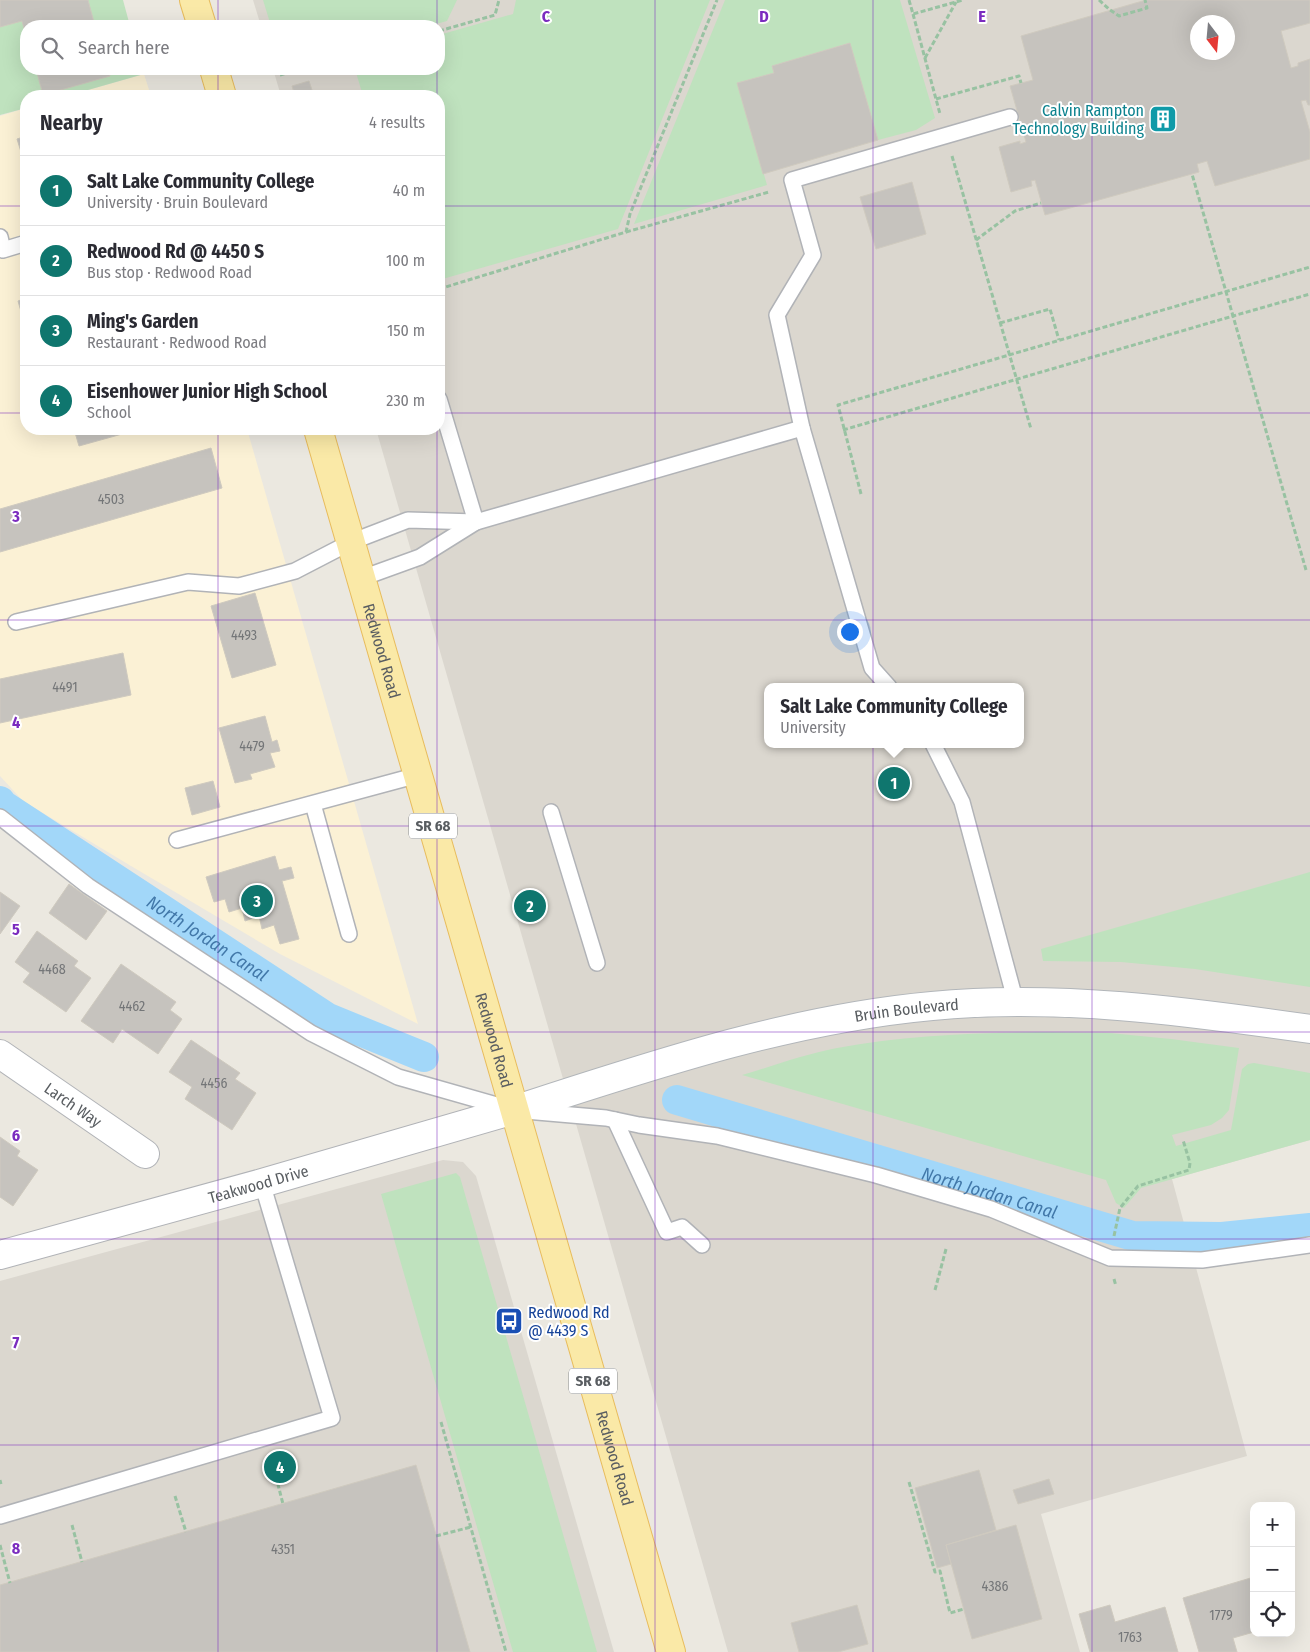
<!DOCTYPE html>
<meta charset="utf-8">
<style>
:root{--surface:#fff;--page:#f2f2f3;--text:#2b2b33;--muted:#7c7c81;--line:#e1e1e2;--accent:#0f766e}
body{margin:0;font-family:"Fira Sans Condensed",sans-serif;background:var(--page);color:var(--text)}
.controls{position:absolute;right:15px;bottom:15px;display:grid;overflow:hidden;border-radius:10px;box-shadow:0 5px 20px #0002}
.controls button{width:45px;height:45px;display:grid;place-items:center;padding:0;border:0;border-bottom:1px solid var(--line);background:var(--surface);color:var(--text);font:25px sans-serif}
.compass{position:absolute;left:1190px;top:15px;width:45px;height:45px;border-radius:50%;background:var(--surface);box-shadow:0 5px 20px #0002;rotate:164deg}
.you{position:absolute;left:849px;top:631px;width:18px;height:18px;margin:-12px;border:4px solid #fff;border-radius:50%;background:#1a73e8;box-shadow:0 0 0 8px #1a73e833}
.badge{display:grid;place-items:center;width:32px;height:32px;border-radius:50%;background:var(--accent);color:#fff;font-size:16px;font-weight:700}
.pin{position:absolute;translate:-50% -50%;border:2px solid #fff;box-shadow:0 1px 5px #0006}
.popup{position:absolute;left:764px;top:683px;width:260px;height:65px;box-sizing:border-box;display:grid;place-content:center;border-radius:10px;background:var(--surface);filter:drop-shadow(0 1px 4px #0005);font-size:16px;white-space:nowrap;color:var(--muted)}
.popup b{font-size:19px;color:var(--text)}
.popup::after{content:'';position:absolute;left:50%;top:100%;margin-left:-10px;border:10px solid transparent;border-top-color:var(--surface)}
.list{margin:0;padding:0;list-style:none}
h2{display:flex;justify-content:space-between;align-items:center;height:65px;margin:0;padding:0 20px;font-size:21px}
h2 small{font-size:16px;font-weight:400;color:var(--muted)}
.list li{display:grid;grid-template-columns:32px 1fr auto;gap:15px;align-items:center;box-sizing:border-box;height:70px;padding:0 20px;border-top:1px solid var(--line)}
.list b{display:block;font-size:19px;white-space:nowrap}
.list p{margin:0;font-size:16px;white-space:nowrap;color:var(--muted)}
.list em{font-size:16px;font-style:normal;color:var(--muted)}
.icon{flex:none;width:28px;height:28px;fill:none;stroke:currentColor;stroke-width:2;stroke-linecap:round;stroke-linejoin:round}
.map{position:relative;flex:none;width:1310px;height:1652px;overflow:hidden}
.search{position:absolute;background:var(--surface);box-shadow:0 5px 20px #0002;left:20px;top:20px;width:425px;height:55px;display:flex;align-items:center;gap:12px;box-sizing:border-box;padding:0 18px;border-radius:20px;color:var(--muted);font-size:19px}
.panel{position:absolute;background:var(--surface);box-shadow:0 5px 20px #0002;left:20px;top:90px;width:425px;height:345px;border-radius:20px}
.map>svg:first-child{display:block}
</style>
<div class="map">
<svg width="1310" height="1652" viewBox="0 0 1310 1652">
<rect width="100%" height="100%" fill="#ebe8e0"/>
<g fill="#fbf1d5">
<polygon points="144,74 151,96 67,96"/>
<polygon points="26,108 26,429 247,429 418,1024 280,954 131,866 23,801 0,776 0,116"/>
</g>
<g fill="#dbd7cf" fill-rule="evenodd">
<path d="M253,0h1057v1140l-138,39 75,277 -206,58 39,138h-352l-352,-1223h63v-333h-158l-8,-27h166v-43h-178zM1198,22h30v30h-30zM768,687h252v57h-252z"/>
<polygon points="443,1160 463,1162 476,1176 614,1652 0,1652 0,1281"/>
</g>
<g fill="#bfe2be">
<polygon points="0,0 123,0 130,26 26,26 26,69 143,69 144,74 67,96 26,96 26,108 0,115"/>
<polygon points="263,0 457,0 447,21 429,26 271,26"/>
<polygon points="516,0 710,0 618,229 439,280 439,96 363,96 355,69 439,69 439,35 513,14"/>
<polygon points="725,0 900,0 935,118 916,130 878,140 849,43 772,66 774,73 738,83 767,185 634,224"/>
<polygon points="1310,872 1310,987 1195,969 1121,962 1043,961 1041,949"/>
<path d="M1042,1032l68,1 61,6 68,9 -10,62 -7,8 -11,7 -39,10 4,11 55,-16 11,-61 6,-5 6,-1 56,10v67l-169,48 -17,20 -8,-5 -10,-23 -364,-105c31,-9 63,-21 95,-27 67,-13 137,-15 205,-16z"/>
<polygon points="456,1173 460,1177 597,1652 513,1652 381,1194"/>
</g>
<g fill="none" stroke-linecap="round" stroke-linejoin="round">
<g stroke="#a2d7f9" stroke-width="30">
<path id="s1" d="M0,801l3,4 325,213 96,39"/>
<path id="s2" d="M677,1100l456,136 89,1 88,-9"/>
</g>
</g>
<g fill="#c6c3be" stroke="#cfcabf" fill-rule="evenodd">
<polygon points="0,0 88,0 95,26 26,26 26,35 22,21 0,27"/>
<path d="M1146,0h164v23l-29,8 10,37 7,-2v-3l12,-4v46h-2l-2,-5 -5,1 9,31v27l-95,27 -8,-25 -10,3 2,8 -154,43 -10,-35 -4,1 1,5 -21,6 -12,-45 21,-6v3l6,-2 -16,-56 23,-6 -12,-44zM1198,22h30v30h-30z"/>
<polygon points="850,43 878,140 763,174 737,83 774,73 772,66"/>
<polygon points="36,69 108,69 110,76 43,95"/>
<polygon points="309,81 314,96 295,96 292,86"/>
<polygon points="26,136 26,168 17,139"/>
<polygon points="912,182 926,234 876,249 860,197"/>
<polygon points="26,298 26,329 18,301"/>
<polygon points="74,429 140,429 79,446"/>
<polygon points="211,448 222,488 0,552 0,509"/>
<polygon points="255,593 276,665 232,678 211,606"/>
<polygon points="123,653 131,695 0,723 0,679"/>
<polygon points="265,716 272,742 277,740 280,751 270,753 275,767 250,774 252,779 235,783 219,728"/>
<polygon points="213,781 220,807 192,815 185,788"/>
<polygon points="275,856 279,870 291,867 294,878 282,881 299,939 280,944 274,925 262,929 259,916 245,921 242,908 229,912 225,899 214,902 206,877"/>
<polygon points="69,884 107,911 86,940 49,913"/>
<polygon points="0,892 20,906 0,934"/>
<polygon points="37,931 78,961 74,966 91,978 66,1012 23,982 30,973 15,962"/>
<polygon points="121,964 176,1002 170,1010 182,1019 158,1054 122,1029 113,1043 81,1021"/>
<polygon points="191,1040 240,1073 235,1079 256,1093 232,1130 185,1099 192,1087 169,1072"/>
<polygon points="0,1137 20,1151 17,1156 38,1170 13,1206 0,1197"/>
<polygon points="416,1465 470,1652 0,1652 0,1585"/>
<polygon points="979,1470 996,1530 946,1545 951,1564 937,1568 915,1488"/>
<polygon points="1049,1479 1054,1494 1018,1504 1013,1490"/>
<polygon points="1016,1525 1042,1619 972,1639 946,1545"/>
<polygon points="1254,1577 1254,1632 1233,1638 1237,1652 1199,1652 1183,1598"/>
<polygon points="857,1605 868,1644 838,1652 799,1652 791,1623"/>
<polygon points="1110,1605 1115,1622 1165,1607 1178,1652 1090,1652 1079,1614"/>
</g>
<g fill="none" stroke-linecap="round" stroke-linejoin="round">
<g stroke="#b1b3b7" stroke-width="18">
<g id="lane">
<polyline points="0,237 3,250 26,243"/>
<polyline points="439,399 476,522"/>
<polyline points="362,578 420,557 476,522 802,428"/>
<polyline points="16,622 188,582 239,586 295,571 351,542 408,520 476,522"/>
<polyline points="889,687 872,668 802,428 777,315 813,255 792,180 1010,117"/>
<polyline points="933,744 962,802 1016,1003"/>
<polyline points="313,804 349,934"/>
<polyline points="551,812 597,963"/>
<polyline points="0,817 88,886 311,1033 398,1077 514,1110 606,1118 639,1125 717,1136 876,1175 991,1209 1110,1258 1202,1260 1310,1245"/>
<polyline points="177,840 418,775"/>
<polyline points="615,1120 667,1232 682,1227 702,1245"/>
<polyline points="0,1516 332,1418 262,1183"/>
</g>
</g>
<g stroke="#b1b3b7" stroke-width="30">
<g id="street">
<path id="s3" d="M0,1054l145,100"/>
<path id="s4" d="M0,1255l262,-72 252,-73"/>
</g>
</g>
<g stroke="#b2b6ba" stroke-width="30">
<g id="secondary">
<path id="s5" d="M514,1110c136,-44 275,-91 418,-104 127,-12 253,5 378,23"/>
</g>
</g>
<g stroke="#e8bc5d" stroke-width="30">
<g id="primary">
<polyline points="194,0 202,26"/>
<polyline points="214,69 222,96"/>
<path id="s6" d="M318,429l353,1223"/>
</g>
</g>
<g stroke="#98c2a2" stroke-width="3" stroke-dasharray="5 2.5" stroke-linecap="butt">
<polyline points="909,0 913,14 963,0"/>
<polyline points="1099,0 1110,10 1119,16 1147,8 1145,0"/>
<polyline points="913,14 940,114"/>
<polyline points="439,31 495,15 499,0"/>
<polyline points="925,58 956,2"/>
<polyline points="280,75 301,69"/>
<polyline points="936,99 1019,76 1021,83"/>
<polyline points="952,156 1031,429"/>
<polyline points="626,232 769,192"/>
<polyline points="976,240 1015,211 1041,203"/>
<polyline points="439,289 626,232 630,214 717,0"/>
<polyline points="1000,323 1050,309 1059,340"/>
<polyline points="843,430 1233,316 1192,174"/>
<polyline points="861,494 838,405 1310,267"/>
<polyline points="1306,570 1233,316 1310,294"/>
<polyline points="1114,1236 1120,1208 1138,1186 1189,1170 1190,1163 1183,1140"/>
<polyline points="1114,1279 1116,1286"/>
<polyline points="935,1290 946,1249"/>
<polyline points="441,1422 506,1652"/>
<polyline points="274,1469 283,1504"/>
<polyline points="0,1480 1,1484"/>
<polyline points="909,1482 935,1572 940,1571 950,1613 964,1609"/>
<polyline points="175,1496 186,1532"/>
<polyline points="72,1525 82,1562"/>
<polyline points="436,1536 471,1527"/>
<polyline points="0,1545 10,1583"/>
</g>
<use href="#lane" stroke="#fff" stroke-width="15"/>
<use href="#street" stroke="#fff" stroke-width="28"/>
<use href="#secondary" stroke="#fff" stroke-width="28"/>
<use href="#primary" stroke="#fae9a7" stroke-width="28"/>
</g>
<path fill="none" stroke="#7b2cbf" stroke-width="1" stroke-opacity="0.55" d="M218,0v26M437,0v26M655,0v1652M873,0v1652M1092,0v1652M218,69v27M437,69v27M0,206h26M439,206h871M0,413h26M439,413h871M218,429v1223M437,429v1223M0,620h1310M0,826h1310M0,1032h1310M0,1239h1310M0,1445h1310"/>
<defs>
<g id="building-square" transform="scale(1.4375)"><rect x="-9" y="-9" width="18" height="18" rx="4" fill="#0f9aa8" stroke="#fff"/><path d="M-4-6H4V6H1V3H-1V6H-4ZM-2.5-4.3h1.7v1.8h-1.7ZM.8-4.3h1.7v1.8H.8ZM-2.5-1h1.7V.8h-1.7ZM.8-1h1.7V.8H.8Z" fill="#fff"/></g>
<g id="bus-square" transform="scale(1.4375)"><rect x="-9" y="-9" width="18" height="18" rx="4" fill="#1a4fb4" stroke="#fff"/><path d="M-5-6H5V4H4V6H2V4H-2V6H-4V4H-5ZM-3.5-4V0h7V-4ZM-3.5 1.2v1.5H-2V1.2ZM2 1.2v1.5H3.5V1.2Z" fill="#fff"/></g>
</defs>
<g fill-rule="evenodd">
<use href="#building-square" x="1163" y="119"/>
<use href="#bus-square" x="509" y="1321"/>
</g>
<g text-anchor="middle" stroke-width="4" stroke-linejoin="round" paint-order="stroke">
<g font-size="14" fill="#747678">
<text x="111" y="504">4503</text>
<text x="244" y="640">4493</text>
<text x="65" y="692">4491</text>
<text x="252" y="751">4479</text>
<text x="52" y="974">4468</text>
<text x="132" y="1011">4462</text>
<text x="214" y="1088">4456</text>
<text x="283" y="1554">4351</text>
<text x="995" y="1591">4386</text>
<text x="1221" y="1620">1779</text>
<text x="1130" y="1642">1763</text>
</g>
<g fill="#fff" stroke="#8b8e90" stroke-width="1">
<rect x="409" y="813.5" width="48" height="25" rx="4"/>
<rect x="569" y="1368.5" width="48" height="25" rx="4"/>
</g>
<g font-size="15" font-weight="bold" fill="#595d61">
<text x="433" y="831">SR 68</text>
<text x="593" y="1386">SR 68</text>
</g>
<g font-size="16" fill="#0d838f" stroke="#fff" text-anchor="end">
<text x="1144" y="116">Calvin Rampton<tspan x="1144" dy="18">Technology Building</tspan></text>
</g>
<g font-size="16" fill="#595d61" stroke="#fff">
<text dy="6" stroke="none"><textPath href="#s6" startOffset="231">Redwood Road</textPath></text>
<text dy="6" stroke="none"><textPath href="#s5" startOffset="406">Bruin Boulevard</textPath></text>
<text dy="6" stroke="none"><textPath href="#s6" startOffset="636">Redwood Road</textPath></text>
<text dy="6" stroke="none"><textPath href="#s3" startOffset="89">Larch Way</textPath></text>
<text dy="6" stroke="none"><textPath href="#s4" startOffset="268">Teakwood Drive</textPath></text>
<text dy="6" stroke="none"><textPath href="#s6" startOffset="1071">Redwood Road</textPath></text>
</g>
<g font-size="16" fill="#164399" stroke="#fff" text-anchor="start">
<text x="528" y="1318">Redwood Rd<tspan x="528" dy="18">@ 4439 S</tspan></text>
</g>
<g font-size="18" font-style="italic" fill="#4278a9" stroke="#fff">
<text dy="6" stroke="none"><textPath href="#s1" startOffset="249">North Jordan Canal</textPath></text>
<text dy="6" stroke="none"><textPath href="#s2" startOffset="326">North Jordan Canal</textPath></text>
</g>
</g>
<g font-size="16" text-anchor="middle" font-weight="bold" fill="#7b2cbf" stroke="#fff" stroke-width="4" stroke-linejoin="round" paint-order="stroke">
<text x="546" y="22">C</text>
<text x="764" y="22">D</text>
<text x="982" y="22">E</text>
<text x="16" y="522">3</text>
<text x="16" y="728">4</text>
<text x="16" y="935">5</text>
<text x="16" y="1141">6</text>
<text x="16" y="1348">7</text>
<text x="16" y="1554">8</text>
</g>
</svg>
<div class="controls">
<button>+</button>
<button>−</button>
<button><svg class="icon" aria-label="locate" viewBox="0 0 24 24"><circle cx="12" cy="12" r="6"/><path d="M12 2v4M12 18v4M2 12h4M18 12h4"/></svg></button>
</div>
<svg class="compass" viewBox="-18 -18 36 36"><path d="M0-13l5 13h-10z" fill="#e53935"/><path d="M0 13l5-13h-10z" fill="#7c7c81"/></svg>
<div class="you"></div>
<div class="pin badge" style="left:894px;top:783px">1</div>
<div class="popup"><b>Salt Lake Community College</b>University</div>
<div class="pin badge" style="left:530px;top:906px">2</div>
<div class="pin badge" style="left:257px;top:901px">3</div>
<div class="pin badge" style="left:280px;top:1467px">4</div>
<div class="search"><svg class="icon" aria-label="search" viewBox="0 0 24 24"><circle cx="10" cy="10" r="6"/><path d="M15 15l6 6"/></svg>Search here</div>
<section class="panel">
<h2>Nearby<small>4 results</small></h2>
<ul class="list">
<li><span class="badge">1</span><div><b>Salt Lake Community College</b><p>University · Bruin Boulevard</p></div><em>40 m</em></li>
<li><span class="badge">2</span><div><b>Redwood Rd @ 4450 S</b><p>Bus stop · Redwood Road</p></div><em>100 m</em></li>
<li><span class="badge">3</span><div><b>Ming's Garden</b><p>Restaurant · Redwood Road</p></div><em>150 m</em></li>
<li><span class="badge">4</span><div><b>Eisenhower Junior High School</b><p>School</p></div><em>230 m</em></li>
</ul>
</section>
</div>
